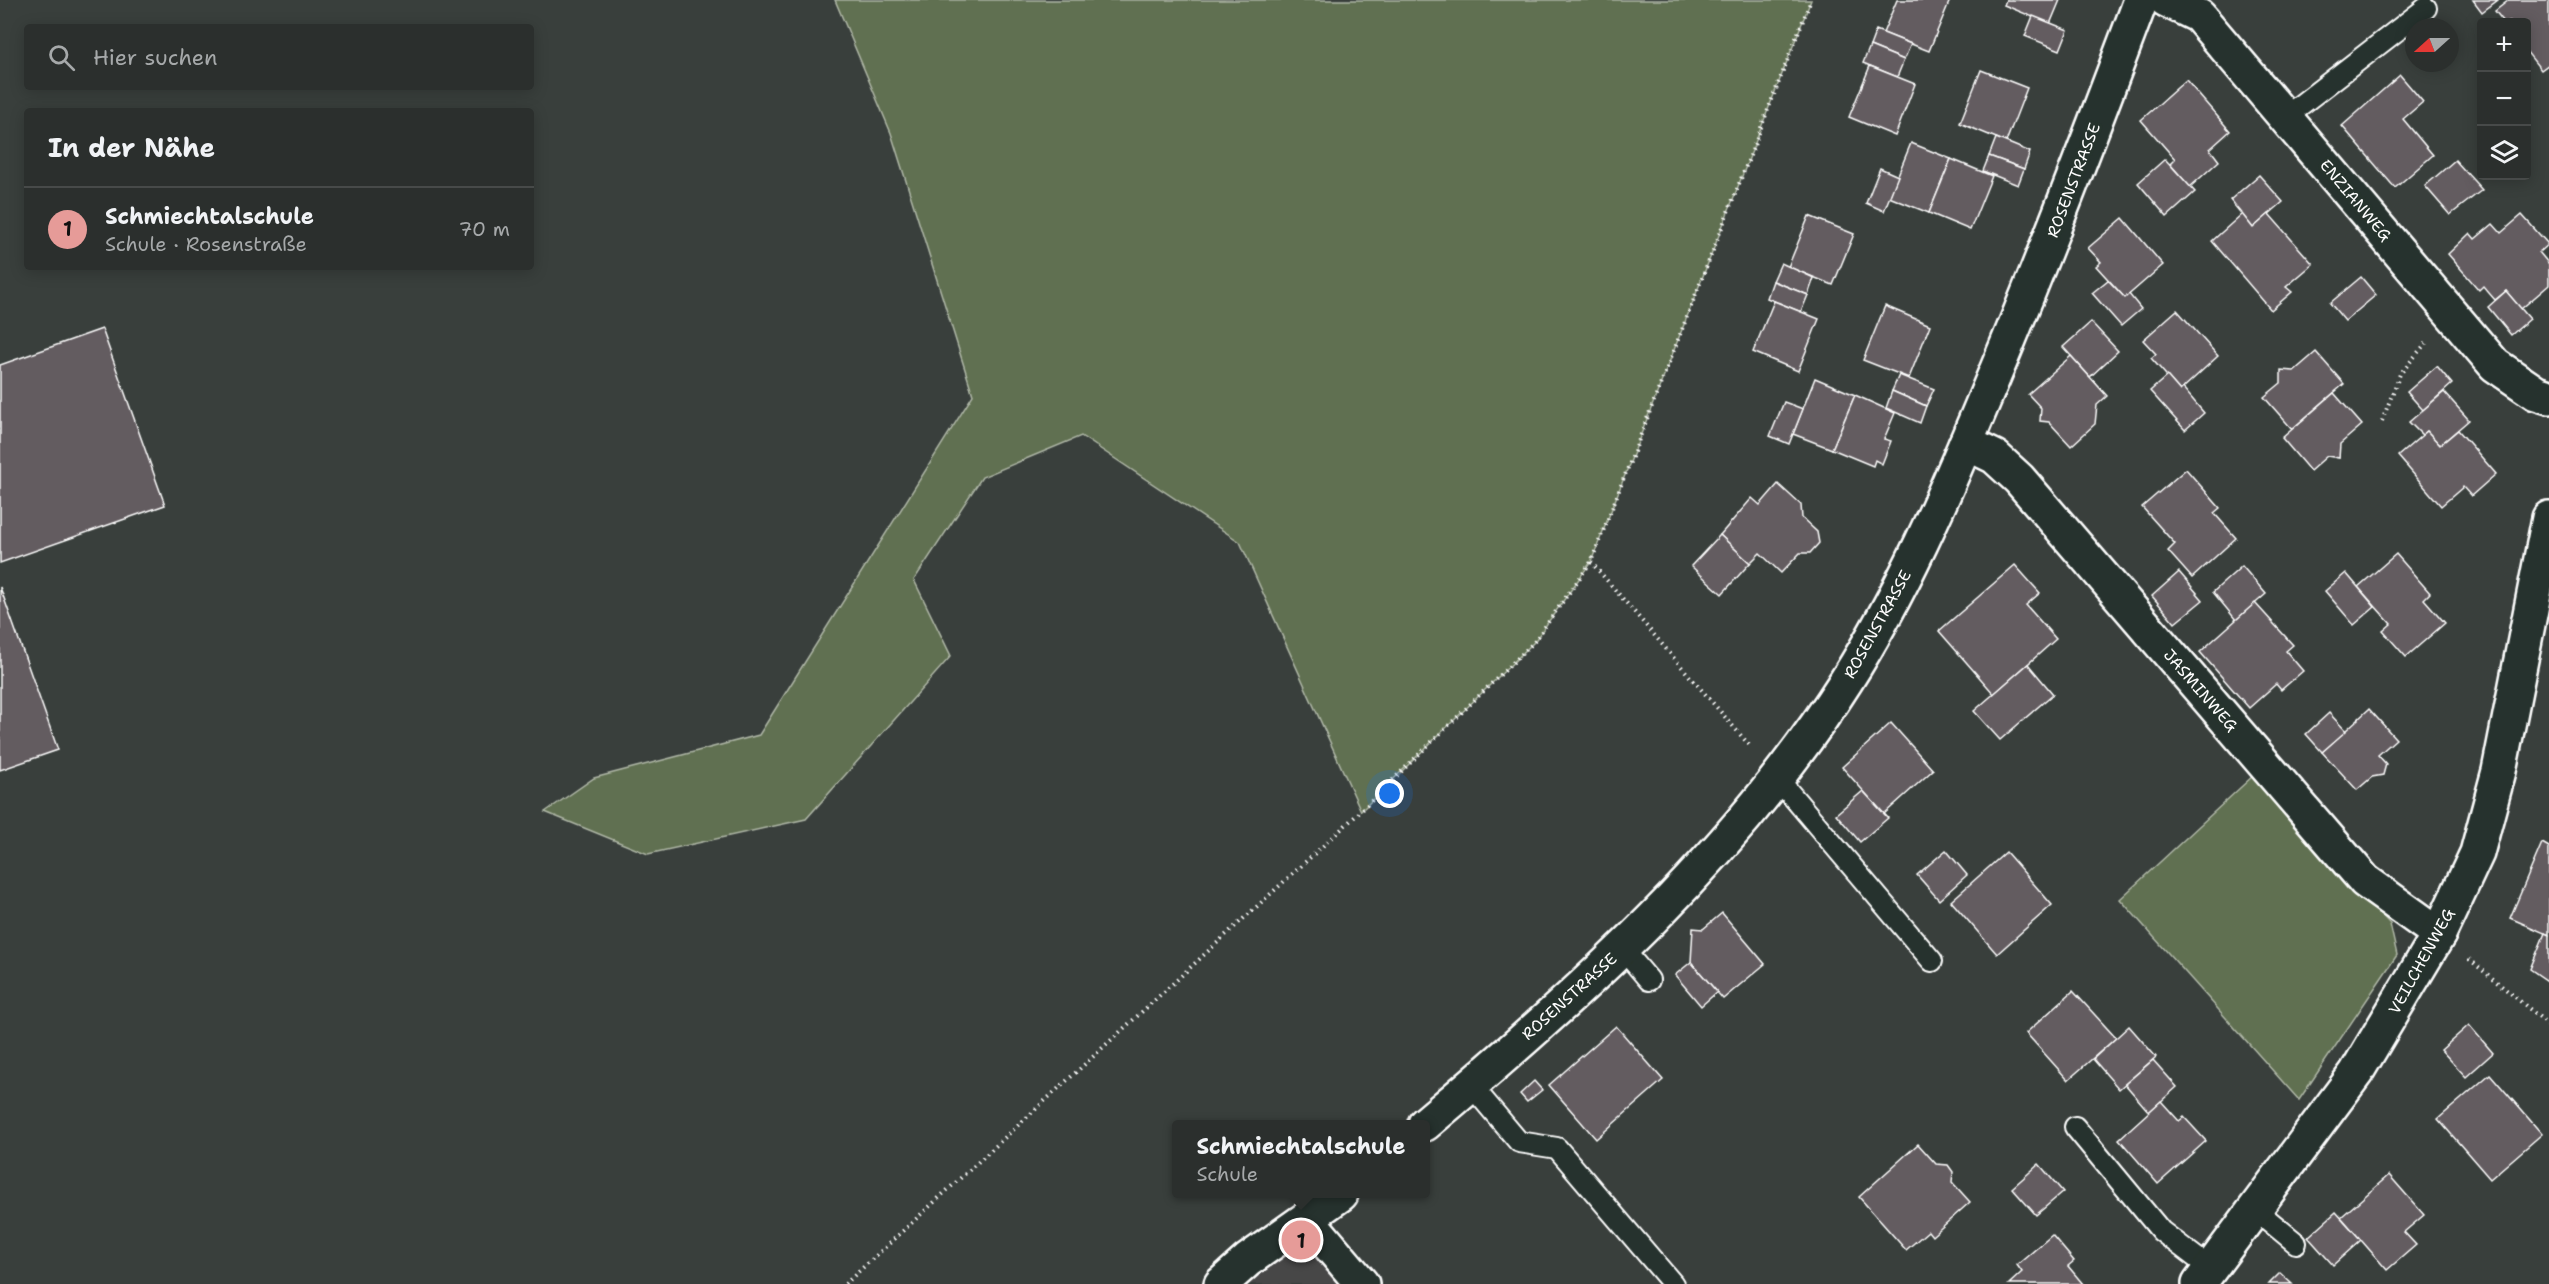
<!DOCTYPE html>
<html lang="de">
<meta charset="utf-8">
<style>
:root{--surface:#2b2f2d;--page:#333735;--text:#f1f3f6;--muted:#a6a9aa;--line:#474a49;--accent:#e69b98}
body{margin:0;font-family:"Shantell Sans",sans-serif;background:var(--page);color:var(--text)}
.controls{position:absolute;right:18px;top:18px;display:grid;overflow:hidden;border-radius:6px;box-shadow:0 3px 15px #0003}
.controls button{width:54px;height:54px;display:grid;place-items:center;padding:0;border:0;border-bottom:2px solid var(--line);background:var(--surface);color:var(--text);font:30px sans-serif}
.compass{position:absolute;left:2405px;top:18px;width:54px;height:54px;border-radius:50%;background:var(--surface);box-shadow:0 3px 15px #0003;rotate:249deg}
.you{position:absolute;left:1390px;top:794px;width:21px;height:21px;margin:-15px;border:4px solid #fff;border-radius:50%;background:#1a73e8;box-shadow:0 0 0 9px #1a73e833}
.badge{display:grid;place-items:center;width:39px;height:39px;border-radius:50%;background:var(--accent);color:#111;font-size:20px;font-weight:700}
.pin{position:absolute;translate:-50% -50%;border:3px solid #fff;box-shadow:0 2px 6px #0006}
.popup{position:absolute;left:1172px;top:1120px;width:258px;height:78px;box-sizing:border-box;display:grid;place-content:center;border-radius:6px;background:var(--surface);filter:drop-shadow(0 2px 4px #0005);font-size:20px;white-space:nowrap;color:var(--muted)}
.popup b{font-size:22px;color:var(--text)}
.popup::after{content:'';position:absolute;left:50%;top:100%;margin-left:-12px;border:12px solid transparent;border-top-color:var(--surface)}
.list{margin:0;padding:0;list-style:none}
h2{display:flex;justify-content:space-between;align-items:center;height:78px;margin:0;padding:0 24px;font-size:26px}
h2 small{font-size:20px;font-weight:400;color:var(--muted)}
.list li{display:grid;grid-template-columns:39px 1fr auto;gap:18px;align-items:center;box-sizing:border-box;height:84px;padding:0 24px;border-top:2px solid var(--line)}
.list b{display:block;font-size:22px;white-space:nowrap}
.list p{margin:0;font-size:20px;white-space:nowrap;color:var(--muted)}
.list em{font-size:20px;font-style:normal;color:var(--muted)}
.icon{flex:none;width:33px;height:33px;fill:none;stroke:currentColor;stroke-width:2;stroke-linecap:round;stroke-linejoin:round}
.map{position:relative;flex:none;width:2549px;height:1284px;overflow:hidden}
.search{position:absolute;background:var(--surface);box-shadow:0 3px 15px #0003;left:24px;top:24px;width:510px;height:66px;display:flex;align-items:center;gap:15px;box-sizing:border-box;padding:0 21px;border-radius:6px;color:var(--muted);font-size:22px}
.panel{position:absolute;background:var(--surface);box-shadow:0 3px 15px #0003;left:24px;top:108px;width:510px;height:162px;border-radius:6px}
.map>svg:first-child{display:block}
</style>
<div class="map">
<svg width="2549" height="1284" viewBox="0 0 2549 1284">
<rect width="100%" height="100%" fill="#393f3c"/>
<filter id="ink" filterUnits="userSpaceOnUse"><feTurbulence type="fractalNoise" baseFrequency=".0167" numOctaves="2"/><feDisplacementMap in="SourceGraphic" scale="12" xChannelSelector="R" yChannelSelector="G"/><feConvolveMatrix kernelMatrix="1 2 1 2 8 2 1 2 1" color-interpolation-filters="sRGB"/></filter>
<g filter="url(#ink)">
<polygon fill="#464747" points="1307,1219 1362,1284 1221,1284"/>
<g fill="#617051" stroke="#b0b8a8" stroke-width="1.5">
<polygon points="835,0 1811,0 1591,562 1534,642 1361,811 1240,542 1081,436 982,477 914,580 951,656 806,819 648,854 545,812 594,778 759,735 973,395 891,133"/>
<polygon points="2254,775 2390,924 2397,955 2299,1100 2120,899"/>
</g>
<g fill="#645b60" stroke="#fff" stroke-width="1.5">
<polygon points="1897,0 1950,0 1929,51 1883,33"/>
<polygon points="2006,0 2060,0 2050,24 2004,5"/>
<polygon points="2473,0 2498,0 2482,12"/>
<polygon points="2509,0 2549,0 2549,64 2541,70 2526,51 2526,22 2504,22 2495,11"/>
<polygon points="2033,16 2068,30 2060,50 2025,36"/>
<polygon points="1876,30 1911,44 1904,60 1870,46"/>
<polygon points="1870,46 1904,60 1897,77 1863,63"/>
<polygon points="1870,66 1915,84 1895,136 1849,117"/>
<polygon points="1981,70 2027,88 2006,142 1960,123"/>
<polygon points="2400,75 2423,102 2403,119 2433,155 2395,188 2342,126"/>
<polygon points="2186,80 2230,131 2210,149 2219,161 2190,187 2170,164 2175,159 2141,120"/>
<polygon points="1996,138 2030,152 2024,169 1989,156"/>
<polygon points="1911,143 1951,159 1929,213 1889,197"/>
<polygon points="1989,156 2024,169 2018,185 1983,171"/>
<polygon points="1951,159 1992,176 1970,230 1929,213"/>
<polygon points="2165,159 2195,192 2167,217 2138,183"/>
<polygon points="2455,160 2482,190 2450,215 2425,186"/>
<polygon points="1880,168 1898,176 1884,211 1866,203"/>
<polygon points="2259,175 2283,202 2253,228 2230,200"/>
<polygon points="2242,214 2253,228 2269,214 2313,264 2286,287 2292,292 2271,310 2212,241"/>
<polygon points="2522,215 2548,244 2539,252 2549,264 2549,285 2521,309 2506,291 2495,300 2483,286 2479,290 2448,254 2470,233 2475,239 2493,224 2501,233"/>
<polygon points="1809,216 1854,234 1833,285 1788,267"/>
<polygon points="2123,218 2163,265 2125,298 2096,266 2101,262 2088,248"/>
<polygon points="1781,263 1814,278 1808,295 1773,281"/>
<polygon points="2361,277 2376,295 2345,321 2330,303"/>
<polygon points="2108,280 2125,298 2129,294 2141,309 2121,326 2092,293"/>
<polygon points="1773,281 1808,295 1801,312 1767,298"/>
<polygon points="2506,291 2530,319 2511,335 2488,307"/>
<polygon points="1774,301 1819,319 1798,371 1753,352"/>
<polygon points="1885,306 1930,325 1909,378 1863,360"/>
<polygon points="2177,310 2218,356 2180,391 2151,358 2156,354 2143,340"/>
<polygon points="2091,322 2118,351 2090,377 2063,347"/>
<polygon points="102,329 165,505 0,563 0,365"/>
<polygon points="2316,352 2344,384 2292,429 2264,397 2281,383 2281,370 2294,371"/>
<polygon points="2071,356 2107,396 2097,405 2095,424 2071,446 2049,422 2040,421 2041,408 2028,394"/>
<polygon points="2437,366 2452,384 2423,410 2407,392"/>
<polygon points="1899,375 1934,389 1926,406 1892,391"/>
<polygon points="2167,376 2180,391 2183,388 2204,413 2185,430 2150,391"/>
<polygon points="1815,378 1855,395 1832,449 1793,434"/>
<polygon points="1892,391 1926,406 1920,423 1886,408"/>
<polygon points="2444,392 2469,420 2440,445 2427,431 2422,435 2409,422"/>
<polygon points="2334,393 2362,425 2340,444 2339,458 2327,456 2310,471 2282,438"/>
<polygon points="1855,395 1895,413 1884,439 1891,441 1882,464 1875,460 1873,466 1832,449"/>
<polygon points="1784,402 1803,409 1789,444 1770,436"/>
<polygon points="2458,430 2496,474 2471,496 2463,487 2441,506 2398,456 2427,431 2440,445"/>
<polygon points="2186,469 2220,508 2214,513 2236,538 2192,578 2168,551 2175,544 2142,507"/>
<polygon points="1778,484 1801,505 1802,518 1817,532 1819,543 1810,553 1800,553 1781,573 1760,553 1750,563 1720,535 1752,498 1760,505"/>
<polygon points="1720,535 1750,563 1722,594 1691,566"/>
<polygon points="2396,554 2430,593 2424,599 2445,623 2406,657 2383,631 2391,624 2358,587"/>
<polygon points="2015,565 2040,593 2026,605 2056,639 1994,694 1939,631"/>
<polygon points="2242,566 2266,594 2236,620 2213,592"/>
<polygon points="2179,572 2203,600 2175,623 2152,596"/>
<polygon points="2346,573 2375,607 2354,625 2325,591"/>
<polygon points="0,587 58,750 0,770"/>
<polygon points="2255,603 2293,645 2286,651 2303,671 2281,690 2276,684 2249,708 2200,652"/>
<polygon points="2028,664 2053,694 2000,740 1974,711"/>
<polygon points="2369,709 2396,739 2378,755 2386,764 2383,775 2372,777 2357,790 2322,752"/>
<polygon points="2329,713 2346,731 2322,752 2306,734"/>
<polygon points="1891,723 1933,770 1884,814 1842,767"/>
<polygon points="1863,791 1888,818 1860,842 1836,814"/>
<polygon points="2542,843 2549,847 2549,935 2510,918"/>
<polygon points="1946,850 1967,875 1939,900 1917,875"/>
<polygon points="2006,852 2052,905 1997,954 1951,901"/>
<polygon points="1722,913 1765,964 1723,999 1691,962 1693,928 1703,929"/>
<polygon points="2545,933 2549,935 2549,982 2530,969"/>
<polygon points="1691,962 1717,992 1701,1006 1675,975"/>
<polygon points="2073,991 2116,1038 2068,1080 2026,1033"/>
<polygon points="2469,1025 2493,1053 2466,1077 2441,1050"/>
<polygon points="1616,1026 1663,1080 1596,1139 1549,1085"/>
<polygon points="2129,1026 2156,1057 2119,1089 2093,1059"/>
<polygon points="2153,1060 2177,1087 2149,1112 2125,1084"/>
<polygon points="2490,1074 2542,1134 2490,1179 2438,1119"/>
<polygon points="1534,1081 1542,1090 1527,1102 1520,1094"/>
<polygon points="2161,1101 2179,1121 2184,1117 2206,1141 2158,1184 2119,1139"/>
<polygon points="1918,1144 1936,1164 1948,1165 1953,1172 1952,1182 1970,1202 1932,1236 1928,1231 1906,1250 1859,1197"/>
<polygon points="2039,1164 2063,1192 2036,1215 2012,1188"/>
<polygon points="2389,1175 2424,1215 2404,1232 2416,1245 2387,1270 2341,1217"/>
<polygon points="2336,1212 2361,1240 2333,1265 2308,1237"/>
<polygon points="2052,1235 2074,1261 2068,1266 2083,1284 2009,1284 2022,1272 2017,1265"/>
<polygon points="2280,1273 2292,1284 2269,1284"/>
</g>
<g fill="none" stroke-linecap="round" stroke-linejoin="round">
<g stroke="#fff" stroke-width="24">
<g id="service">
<polyline points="2285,117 2426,8"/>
<polyline points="1777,778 1932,961"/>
<polyline points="1622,948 1649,980"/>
<polyline points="1471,1085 1519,1142 1557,1148 1673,1284"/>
<polyline points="2075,1127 2161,1231 2211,1269"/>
<polyline points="2256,1210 2296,1243"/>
</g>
</g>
<g stroke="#fff" stroke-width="38">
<g id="minor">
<polyline points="2166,0 2199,16 2495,365 2536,393 2549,397"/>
<polyline points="1966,443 1995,457 2019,479 2365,881 2439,934"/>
<path d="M1425,1124c155,-130 311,-270 421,-443 56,-88 98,-185 138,-281 56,-132 107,-266 157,-400"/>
<polyline points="1307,1219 1362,1284"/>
<polyline points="1221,1284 1248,1260 1341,1194"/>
<polyline points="2199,1284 2356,1073 2439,934 2477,853 2499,771 2549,518"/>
</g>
</g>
<g stroke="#fff" stroke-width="4" stroke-dasharray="1.5 4.5" stroke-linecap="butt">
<polyline points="2382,421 2400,374 2426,343"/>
<polyline points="1591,562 1751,747"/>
<polyline points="2469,959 2549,1025"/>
<polyline points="845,1284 1361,811 1534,642 1591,562 1811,0"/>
</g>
<use href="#service" stroke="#26332d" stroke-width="20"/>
<use href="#minor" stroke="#26332d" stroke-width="33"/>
</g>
</g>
<g text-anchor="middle" stroke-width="6" stroke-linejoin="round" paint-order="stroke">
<g font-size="16" fill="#fff" stroke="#26332d">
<text transform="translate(2073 180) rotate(-69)" y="6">ROSENSTRASSE</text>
<text transform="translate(2356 200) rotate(50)" y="6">ENZIANWEG</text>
<text transform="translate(1877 624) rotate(-61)" y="6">ROSENSTRASSE</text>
<text transform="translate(2201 690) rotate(49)" y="6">JASMINWEG</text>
<text transform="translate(2421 961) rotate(-61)" y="6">VEILCHENWEG</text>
<text transform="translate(1569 996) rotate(-42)" y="6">ROSENSTRASSE</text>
</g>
</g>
</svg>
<div class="controls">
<button>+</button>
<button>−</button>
<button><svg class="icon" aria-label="layers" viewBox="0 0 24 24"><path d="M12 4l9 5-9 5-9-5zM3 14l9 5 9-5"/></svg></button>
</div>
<svg class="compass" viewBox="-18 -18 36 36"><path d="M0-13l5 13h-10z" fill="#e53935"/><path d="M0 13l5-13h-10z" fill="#a6a9aa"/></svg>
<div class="you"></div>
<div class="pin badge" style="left:1301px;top:1240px">1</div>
<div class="popup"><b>Schmiechtalschule</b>Schule</div>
<div class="search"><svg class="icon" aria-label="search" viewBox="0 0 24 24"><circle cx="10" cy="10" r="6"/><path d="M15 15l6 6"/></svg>Hier suchen</div>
<section class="panel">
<h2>In der Nähe<small></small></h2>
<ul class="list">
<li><span class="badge">1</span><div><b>Schmiechtalschule</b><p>Schule · Rosenstraße</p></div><em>70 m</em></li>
</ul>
</section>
</div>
